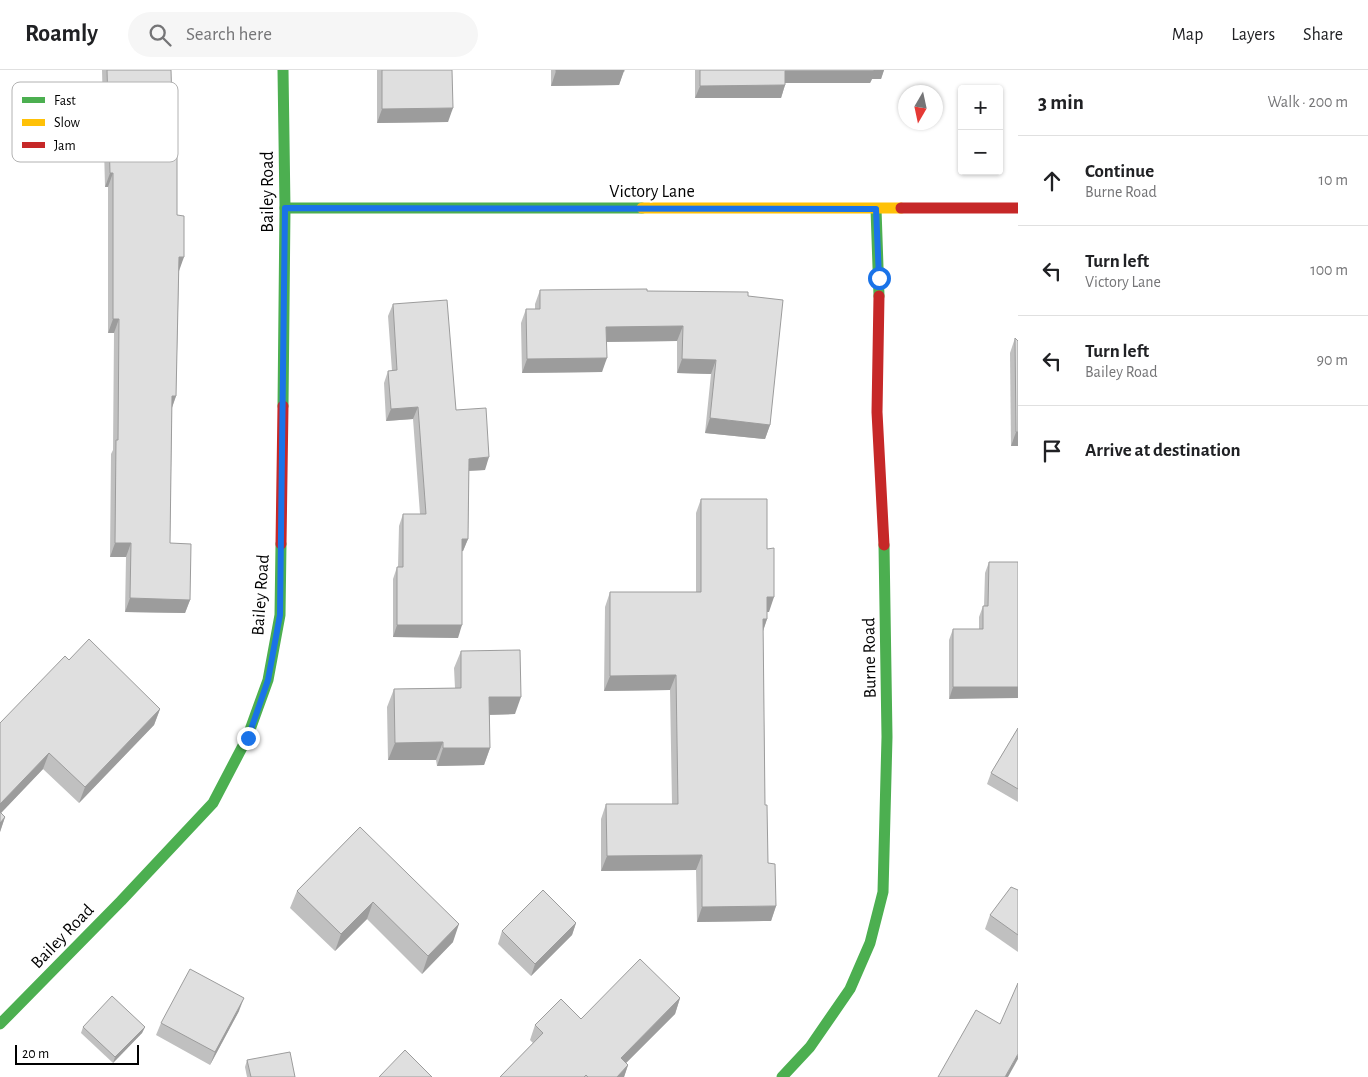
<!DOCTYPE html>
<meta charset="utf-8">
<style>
:root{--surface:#fff;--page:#f6f6f6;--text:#202124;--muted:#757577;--line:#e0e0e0}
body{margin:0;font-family:"Alegreya Sans",sans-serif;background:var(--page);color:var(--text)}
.controls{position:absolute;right:15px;top:15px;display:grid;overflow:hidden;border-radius:5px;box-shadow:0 1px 4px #0004}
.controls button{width:45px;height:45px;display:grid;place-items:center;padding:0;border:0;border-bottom:1px solid var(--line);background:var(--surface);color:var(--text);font:25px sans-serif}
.compass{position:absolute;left:898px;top:15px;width:45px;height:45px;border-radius:50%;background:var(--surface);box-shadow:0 1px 4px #0004;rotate:189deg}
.scale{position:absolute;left:15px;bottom:12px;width:124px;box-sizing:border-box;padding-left:5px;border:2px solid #000;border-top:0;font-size:14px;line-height:18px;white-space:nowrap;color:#000;-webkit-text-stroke:4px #fff;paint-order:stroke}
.stop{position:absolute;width:15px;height:15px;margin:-11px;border:4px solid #1a73e8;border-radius:50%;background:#fff}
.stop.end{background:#1a73e8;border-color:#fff;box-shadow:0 1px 5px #0008}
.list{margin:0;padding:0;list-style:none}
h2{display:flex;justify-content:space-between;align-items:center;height:65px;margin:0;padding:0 20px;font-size:21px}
h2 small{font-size:16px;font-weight:400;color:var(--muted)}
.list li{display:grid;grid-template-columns:32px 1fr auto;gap:15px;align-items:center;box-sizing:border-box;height:90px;padding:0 20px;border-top:1px solid var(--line)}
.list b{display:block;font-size:19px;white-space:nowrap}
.list p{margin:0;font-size:16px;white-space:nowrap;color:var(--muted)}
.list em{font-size:16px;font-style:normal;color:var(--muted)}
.icon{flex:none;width:28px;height:28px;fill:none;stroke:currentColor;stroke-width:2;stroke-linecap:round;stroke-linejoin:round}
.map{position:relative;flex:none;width:1018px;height:1007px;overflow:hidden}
header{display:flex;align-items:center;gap:30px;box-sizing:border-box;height:70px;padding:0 25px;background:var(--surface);border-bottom:1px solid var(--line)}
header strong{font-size:24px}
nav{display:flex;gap:28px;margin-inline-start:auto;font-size:18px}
.search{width:350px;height:45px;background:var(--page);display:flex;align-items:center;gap:12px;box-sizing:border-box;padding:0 18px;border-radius:28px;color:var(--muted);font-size:19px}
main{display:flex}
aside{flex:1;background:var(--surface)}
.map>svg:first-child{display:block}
</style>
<header>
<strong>Roamly</strong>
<div class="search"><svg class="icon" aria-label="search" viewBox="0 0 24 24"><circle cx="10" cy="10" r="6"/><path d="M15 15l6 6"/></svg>Search here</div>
<nav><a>Map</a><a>Layers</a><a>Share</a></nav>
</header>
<main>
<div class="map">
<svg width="1018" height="1007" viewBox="0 0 1018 1007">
<rect width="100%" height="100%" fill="#fff"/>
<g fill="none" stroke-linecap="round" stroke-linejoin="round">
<g stroke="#4caf50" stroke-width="11">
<polyline points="285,138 642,138"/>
<polyline points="876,139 879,226"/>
<polyline points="283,336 285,138 283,0"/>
<polyline points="0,954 121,831 213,733 247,668 268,610 280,545 281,474"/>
<polyline points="782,1007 810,977 850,919 870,873 883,822 887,667 884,475"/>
</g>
<polyline stroke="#ffc107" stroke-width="11" points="642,138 901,138"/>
<g stroke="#c62828" stroke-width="11">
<polyline points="901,138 1018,138"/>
<polyline points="879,226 877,342 884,475"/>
<polyline points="281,474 283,336"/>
</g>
</g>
<g fill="#c0c0c0">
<polygon points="102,0 171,0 173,75 177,145 179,201 176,326 172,338 170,473 190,530 185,543 125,542 126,487 110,487 111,384 113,380 114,263 108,263 108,117 105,117"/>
<polygon points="377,0 452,0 448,52 377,53"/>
<polygon points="551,0 624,0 619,15 551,16"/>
<polygon points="695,0 884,0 881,9 872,9 870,13 785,13 785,15 781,28 695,28"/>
<polygon points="540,220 647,221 748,226 770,355 765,369 705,363 711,304 677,303 677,271 606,272 602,302 522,303 521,253 526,239 535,239 535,234"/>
<polygon points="393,234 456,340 485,400 469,401 468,469 463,481 462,481 458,568 393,567 393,509 397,497 398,497 399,456 403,444 420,444 413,349 386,351 384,313 388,301 392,301 388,246"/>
<polygon points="1015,268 1018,271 1018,376 1011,376 1010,283"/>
<polygon points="701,429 767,479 769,542 767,542 767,549 763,561 765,735 768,793 776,836 771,851 697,852 696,800 601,801 601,749 606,734 672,734 670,620 604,621 605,537 610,522 696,522 696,443"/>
<polygon points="989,492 1018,492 949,629 949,570 953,559 979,559 979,547 983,536 984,536 985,503"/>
<polygon points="461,581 515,644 490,645 490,678 484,695 437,696 436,690 388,690 387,637 394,619 455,618 454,598"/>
<polygon points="69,590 160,639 154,655 79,733 43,699 1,743 5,747 0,762 0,653"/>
<polygon points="1018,658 1018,732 987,714 991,703"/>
<polygon points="360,757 453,872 422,904 367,849 335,881 290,838 297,821"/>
<polygon points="1018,820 1018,882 985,859 990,845"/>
<polygon points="576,853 572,865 531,906 498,874 502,861"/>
<polygon points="680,928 675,944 626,993 628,995 624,1007 500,1007 533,973 530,970 535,955 581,949"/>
<polygon points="239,941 210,995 156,965 161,953"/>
<polygon points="83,957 145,957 142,963 113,993 81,963"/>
<polygon points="247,990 295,1007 247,1007 245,997"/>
</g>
<g fill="#9c9c9c">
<polygon points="884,0 881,9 872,9 870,13 781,13 785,1"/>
<polygon points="556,1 624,1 619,15 551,16"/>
<polygon points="785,15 781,28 695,28 700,16"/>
<polygon points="453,38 448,52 377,53 382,39"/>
<polygon points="110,103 113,103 108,117 105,117"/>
<polygon points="179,187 184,187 179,201 174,201"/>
<polygon points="113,249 119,249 114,263 108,263"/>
<polygon points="683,256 677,271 601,272 606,257"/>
<polygon points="607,288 602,302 522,303 527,289"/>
<polygon points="682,289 716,290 711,304 677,303"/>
<polygon points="172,326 176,326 171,340"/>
<polygon points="418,337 413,349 386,351 391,339"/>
<polygon points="710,348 770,355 765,369 705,363"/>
<polygon points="1016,362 1018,362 1018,376 1011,376"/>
<polygon points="489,387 485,400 464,401 469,389"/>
<polygon points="462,469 468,469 463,481 458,482"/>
<polygon points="115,473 131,473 126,487 110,487"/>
<polygon points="767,527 774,527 769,542 761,542"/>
<polygon points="130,528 190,530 185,543 125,542"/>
<polygon points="763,549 767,549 762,564"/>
<polygon points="397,555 462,555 458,568 393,567"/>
<polygon points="676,605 670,620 604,621 610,606"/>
<polygon points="953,617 1018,617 1018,628 949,629"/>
<polygon points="489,627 521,627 515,644 483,645"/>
<polygon points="160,639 154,655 79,733 85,717"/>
<polygon points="443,672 436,690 388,690 395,673"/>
<polygon points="443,678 490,678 484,695 437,696"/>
<polygon points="49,683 43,699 0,744 0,734"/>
<polygon points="5,747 0,762 0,753"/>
<polygon points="702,785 696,800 601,801 607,786"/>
<polygon points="373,832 367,849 335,881 341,864"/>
<polygon points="776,836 771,851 697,852 702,837"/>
<polygon points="576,853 572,865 531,906 535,894"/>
<polygon points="459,854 453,872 422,904 428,886"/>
<polygon points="244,928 239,941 210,995 215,982"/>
<polygon points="680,928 675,944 616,1003 621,988"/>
<polygon points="145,957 142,963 113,993 115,987"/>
<polygon points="1018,984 1018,989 1008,1007 1005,1007"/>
<polygon points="628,995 624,1007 617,1007"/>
</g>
<g fill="#dfdfdf" stroke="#9c9c9c">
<polygon points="107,0 171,0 173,75 177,75 177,145 184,146 184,187 179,187 176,326 172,326 170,473 191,474 190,530 130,528 131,473 115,473 116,370 118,370 119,249 113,249 113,103 110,103"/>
<polygon points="382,0 452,0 453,38 382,39"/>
<rect x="556" y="0" width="68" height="1"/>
<polygon points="700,0 874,0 874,1 785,1 785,15 700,16"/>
<polygon points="647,219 647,221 748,222 748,226 783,230 770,355 710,348 716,290 682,289 683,256 606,257 607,288 527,289 526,239 540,239 540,220"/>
<polygon points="447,230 456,340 486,338 489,387 469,389 468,469 462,469 462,555 397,555 397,497 403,497 403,444 426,444 418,337 391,339 388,301 397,300 393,234"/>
<polygon points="1015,268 1018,271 1018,362 1016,362"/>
<polygon points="701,429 767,429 767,479 774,478 774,527 767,527 767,549 763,549 765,735 767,735 768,793 775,794 776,836 702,837 702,785 607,786 606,734 678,734 676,605 610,606 610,522 701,522"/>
<polygon points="989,492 1018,492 1018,617 953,617 953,559 983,559 983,536 988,536"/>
<polygon points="89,569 160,639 85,717 49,683 0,734 0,653 65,586 69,590"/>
<polygon points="520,580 521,627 489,627 490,678 443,678 443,672 395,673 394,619 461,618 461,581"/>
<polygon points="1018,658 1018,719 991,703"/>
<polygon points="0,742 5,747 0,753"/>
<polygon points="360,757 459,854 428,886 373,832 341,864 297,821"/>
<polygon points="1011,817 1018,820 1018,865 990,845"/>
<polygon points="543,820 576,853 535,894 502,861"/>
<polygon points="640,889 680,928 621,988 628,995 617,1007 588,1007 586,1005 584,1007 500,1007 543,963 535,955 561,929 581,949"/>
<polygon points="190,899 244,928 215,982 161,953"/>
<polygon points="1018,913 1018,984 1005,1007 938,1007 976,940 1000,954"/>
<polygon points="112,926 145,957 115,987 83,957"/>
<polygon points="405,980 432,1007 379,1007"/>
<polygon points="290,982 295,1007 251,1007 247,990"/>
</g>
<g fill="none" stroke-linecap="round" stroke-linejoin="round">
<polyline stroke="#1a73e8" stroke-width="6" points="248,668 268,610 280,545 285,138 876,139 879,208"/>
</g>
<g text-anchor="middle" stroke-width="4" stroke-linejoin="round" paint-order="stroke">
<g font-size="18" fill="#000" stroke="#fff">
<text x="652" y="127">Victory Lane</text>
<text transform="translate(267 122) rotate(-90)" y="6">Bailey Road</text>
<text transform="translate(260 525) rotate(-86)" y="6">Bailey Road</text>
<text transform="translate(869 588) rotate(-91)" y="6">Burne Road</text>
<text transform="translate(62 866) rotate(-46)" y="6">Bailey Road</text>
</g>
</g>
<rect x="12" y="12" width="166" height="80" rx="8" fill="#fff" stroke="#b2b2b2" stroke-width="1"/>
<rect x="22" y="27" width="23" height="6" fill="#4caf50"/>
<rect x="22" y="49" width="23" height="7" fill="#ffc107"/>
<rect x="22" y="72" width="23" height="6" fill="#c62828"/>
<g font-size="14" fill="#000">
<text x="54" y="35">Fast</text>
<text x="54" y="57">Slow</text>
<text x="54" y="80">Jam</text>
</g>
</svg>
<div class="controls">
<button>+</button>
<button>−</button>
</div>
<svg class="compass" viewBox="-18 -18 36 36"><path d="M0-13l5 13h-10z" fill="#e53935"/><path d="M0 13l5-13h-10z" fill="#757577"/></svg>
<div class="scale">20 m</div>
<div class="stop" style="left:879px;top:208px"></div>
<div class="stop end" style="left:248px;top:668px"></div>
</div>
<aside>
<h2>3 min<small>Walk · 200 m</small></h2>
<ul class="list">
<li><svg class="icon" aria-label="ahead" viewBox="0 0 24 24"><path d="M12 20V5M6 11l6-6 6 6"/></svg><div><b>Continue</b><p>Burne Road</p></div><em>10 m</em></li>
<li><svg class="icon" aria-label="left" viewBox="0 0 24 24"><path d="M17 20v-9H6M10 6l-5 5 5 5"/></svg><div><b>Turn left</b><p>Victory Lane</p></div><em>100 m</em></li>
<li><svg class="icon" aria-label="left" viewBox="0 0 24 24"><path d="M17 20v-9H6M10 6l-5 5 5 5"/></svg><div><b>Turn left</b><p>Bailey Road</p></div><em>90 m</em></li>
<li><svg class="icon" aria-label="arrive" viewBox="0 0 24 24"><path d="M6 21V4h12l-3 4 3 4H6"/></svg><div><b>Arrive at destination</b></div></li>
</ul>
</aside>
</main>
